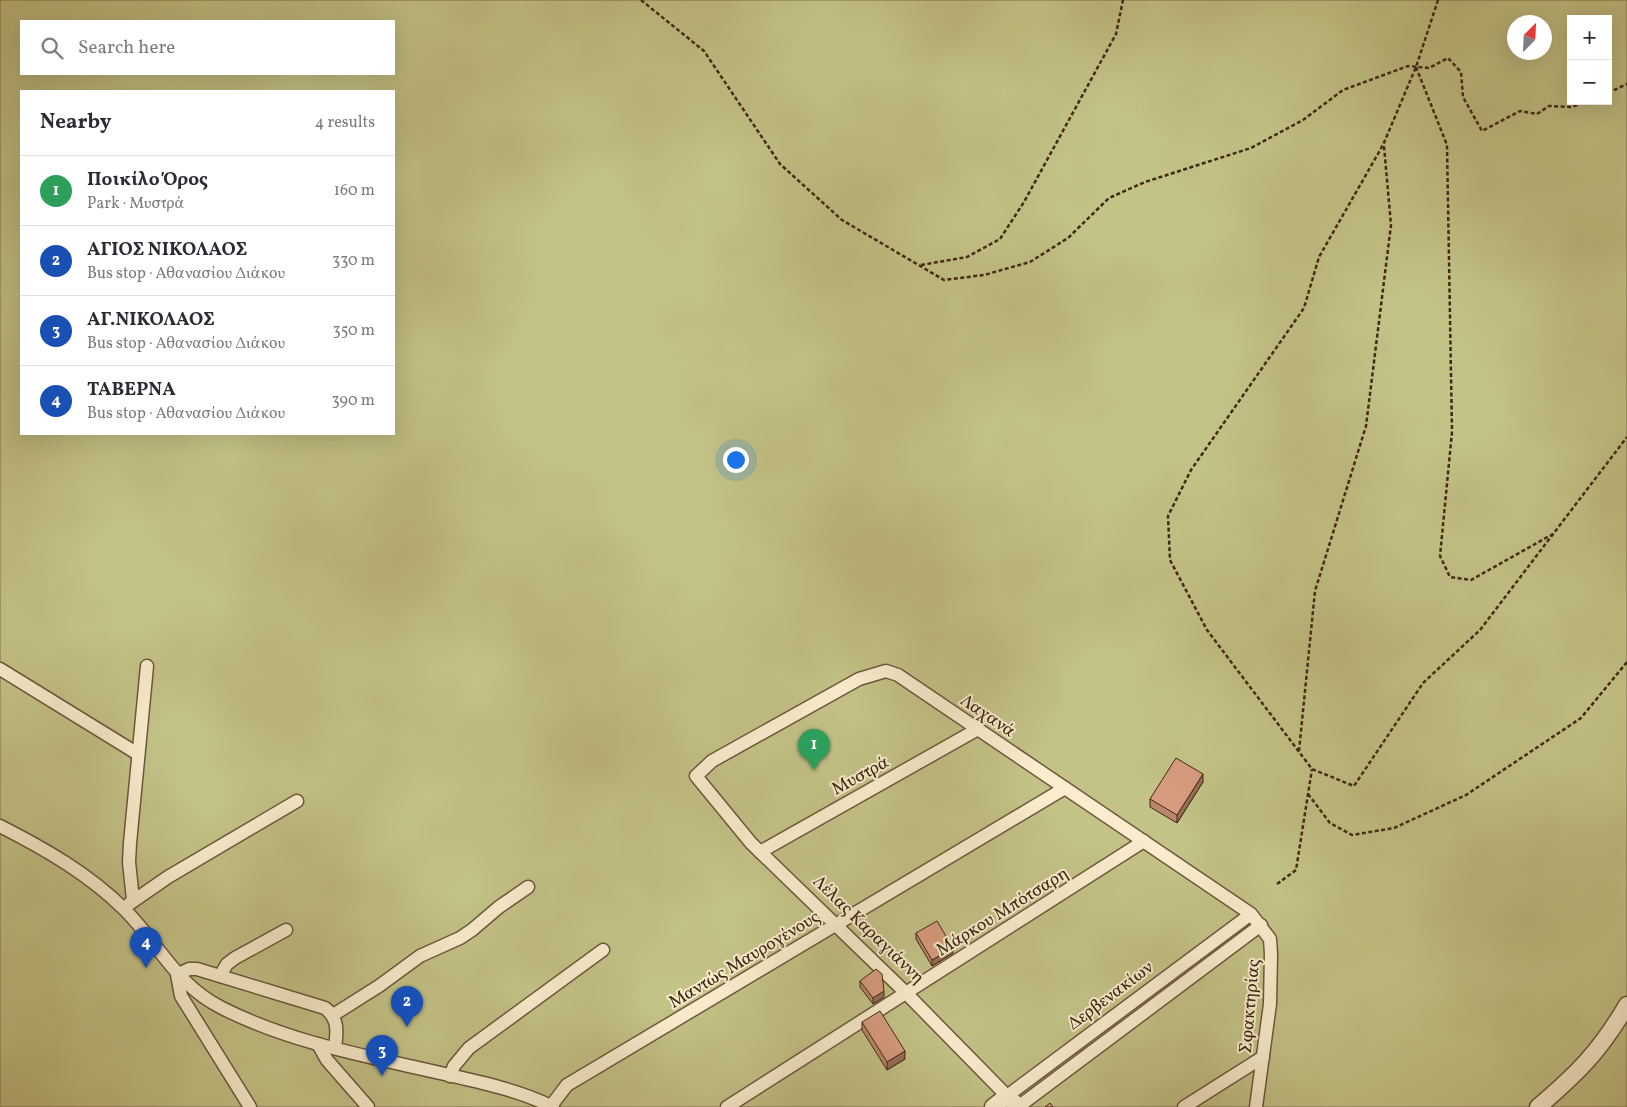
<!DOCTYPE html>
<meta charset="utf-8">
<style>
:root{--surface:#fff;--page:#f7f7f7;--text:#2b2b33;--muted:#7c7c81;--line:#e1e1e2;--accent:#8f2418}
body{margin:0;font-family:Vollkorn,serif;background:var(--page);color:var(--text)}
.controls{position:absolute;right:15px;top:15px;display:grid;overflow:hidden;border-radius:0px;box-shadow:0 5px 20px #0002}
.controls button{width:45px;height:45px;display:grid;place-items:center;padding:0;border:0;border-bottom:1px solid var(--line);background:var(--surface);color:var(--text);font:25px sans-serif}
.compass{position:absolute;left:1507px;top:15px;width:45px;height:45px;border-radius:50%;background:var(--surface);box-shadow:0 5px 20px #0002;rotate:24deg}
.you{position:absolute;left:735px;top:459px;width:18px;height:18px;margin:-12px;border:4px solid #fff;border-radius:50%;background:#1a73e8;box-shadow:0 0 0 8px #1a73e833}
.badge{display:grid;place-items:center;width:32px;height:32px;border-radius:50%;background:var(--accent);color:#fff;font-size:16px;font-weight:700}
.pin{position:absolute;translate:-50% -41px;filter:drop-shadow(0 1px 2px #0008)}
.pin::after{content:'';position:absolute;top:26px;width:18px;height:15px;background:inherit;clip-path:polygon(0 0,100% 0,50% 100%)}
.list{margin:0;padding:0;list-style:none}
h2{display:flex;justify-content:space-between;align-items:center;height:65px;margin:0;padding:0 20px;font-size:21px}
h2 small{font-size:16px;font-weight:400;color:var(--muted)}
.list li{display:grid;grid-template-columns:32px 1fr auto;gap:15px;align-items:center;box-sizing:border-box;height:70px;padding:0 20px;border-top:1px solid var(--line)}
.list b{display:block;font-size:19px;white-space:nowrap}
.list p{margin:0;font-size:16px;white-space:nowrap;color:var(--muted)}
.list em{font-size:16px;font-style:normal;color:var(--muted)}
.icon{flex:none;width:28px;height:28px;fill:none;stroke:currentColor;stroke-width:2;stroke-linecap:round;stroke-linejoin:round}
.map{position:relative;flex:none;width:1627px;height:1107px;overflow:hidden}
.search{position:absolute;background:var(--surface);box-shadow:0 5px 20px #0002;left:20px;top:20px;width:375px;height:55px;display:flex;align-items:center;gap:12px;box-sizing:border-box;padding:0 18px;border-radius:0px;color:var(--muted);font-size:19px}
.panel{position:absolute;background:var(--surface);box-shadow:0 5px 20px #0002;left:20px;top:90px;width:375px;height:345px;border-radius:0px}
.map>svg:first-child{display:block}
</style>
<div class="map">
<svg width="1627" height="1107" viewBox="0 0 1627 1107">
<rect width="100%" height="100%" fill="#f6e4b2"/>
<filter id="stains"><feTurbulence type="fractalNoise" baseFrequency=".004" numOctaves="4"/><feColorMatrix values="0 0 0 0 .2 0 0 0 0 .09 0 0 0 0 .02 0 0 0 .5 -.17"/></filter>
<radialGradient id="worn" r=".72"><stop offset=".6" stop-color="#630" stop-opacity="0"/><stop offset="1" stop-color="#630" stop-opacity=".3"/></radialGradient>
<path fill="#c3c287" stroke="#82754e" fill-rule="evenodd" d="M0,0h1627v1107h-1627zM1571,19h37v82h-37zM21,21h373v53h-373zM1514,22h30v30h-30zM21,91h373v343h-373z"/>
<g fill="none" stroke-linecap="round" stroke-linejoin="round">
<g stroke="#6e573c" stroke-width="15">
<g id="minor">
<polyline points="0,669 138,754"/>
<path d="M0,826c45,23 89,48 125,84 34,34 50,74 97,98 71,36 150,49 227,67 35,8 72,16 104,32"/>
<polyline points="760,852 978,729"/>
<polyline points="133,900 129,862 130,843 147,666"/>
<polyline points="129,904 168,877 297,801"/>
<polyline points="1251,914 1007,1096 906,993 751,843 696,776 712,761 859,679 886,671 898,675 1251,914 1270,939 1271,954 1270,1004 1256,1107"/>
<polyline points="220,976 227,964 235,958 286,930"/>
<polyline points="333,1015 379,986 420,956 460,938 472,930 499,907 528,887"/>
<polyline points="318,1044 327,1060 368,1107"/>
<polyline points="450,1076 454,1066 469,1048 603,950"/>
<polyline points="551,1106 567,1085 1065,788"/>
<path d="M250,1107l-69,-111 -4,-21 12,-6h8l128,39c14,11 12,24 10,40"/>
<polyline points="727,1107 1144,841"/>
<polyline points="1018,1107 1261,925"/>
<polyline points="1184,1107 1263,1057"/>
</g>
</g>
<g stroke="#6e573c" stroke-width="19">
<g id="tertiary">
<polyline points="993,1107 1007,1096 1019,1107"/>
<path d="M1538,1107c40,-34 62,-56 89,-102"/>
</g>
</g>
<g stroke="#402815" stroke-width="2.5" stroke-dasharray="4 2.5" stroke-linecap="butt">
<polyline points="641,0 704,51 780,164 842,220 944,280 984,275 1030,262 1068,238 1109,198 1145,182 1251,148 1303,120 1343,90 1408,66 1429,68 1448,58 1461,72 1463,97 1482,131 1520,111 1537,114 1549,106 1572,107 1588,101"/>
<polyline points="1438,0 1416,67 1383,145 1319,257 1304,308 1191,470 1168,516 1170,560 1207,630 1312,769 1354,786 1423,683 1480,630 1627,437"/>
<polyline points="1416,67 1447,145 1452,432 1440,556 1450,577 1471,580 1553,534"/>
<polyline points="1608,93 1627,84"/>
<polyline points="921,265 967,257 1000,239 1024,202 1116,34 1123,0"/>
<polyline points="1299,751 1315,591 1366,426 1391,225 1384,146"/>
<polyline points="1308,794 1330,823 1352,835 1394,828 1466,795 1581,718 1627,662"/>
<polyline points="1277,884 1296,870 1312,769"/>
</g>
<use href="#minor" stroke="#f9edcd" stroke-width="12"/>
<use href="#tertiary" stroke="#f9edcd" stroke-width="16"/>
</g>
<g fill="#b9866c" stroke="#402815">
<polygon points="1203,782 1177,823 1150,807 1150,799"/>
<polygon points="916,933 953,953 932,966 916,939"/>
<polygon points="860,981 884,997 873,1004 860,987"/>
<polygon points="862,1022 905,1059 887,1070 862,1030"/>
</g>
<g fill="#966d58" stroke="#402815">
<polygon points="1203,774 1203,782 1177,823 1177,815"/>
<polygon points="953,948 953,953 932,966 932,960"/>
<polygon points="884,991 884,997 873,1004 873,998"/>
<polygon points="905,1051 905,1059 887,1070 887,1062"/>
</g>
<g fill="#d79c7e" stroke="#402815">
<polygon points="1176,758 1203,774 1177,815 1150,799"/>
<polygon points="937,921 953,948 932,960 916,933"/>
<polygon points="876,969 882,974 884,991 873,998 860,981"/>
<polygon points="880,1011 905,1051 887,1062 862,1022"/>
<polygon points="1050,1103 1053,1107 1045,1107"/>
</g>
<g text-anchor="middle" stroke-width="4" stroke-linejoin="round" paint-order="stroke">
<g font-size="18" fill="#402815" stroke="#f9edcd">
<text transform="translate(988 715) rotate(34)" y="6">Λαχανά</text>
<text transform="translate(860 775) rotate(-29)" y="6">Μυστρά</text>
<text transform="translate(1002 911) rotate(-32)" y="6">Μάρκου Μπότσαρη</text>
<text transform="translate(869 929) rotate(44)" y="6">Λέλας Καραγιάννη</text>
<text transform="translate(744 959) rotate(-31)" y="6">Μαντώς Μαυρογένους</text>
<text transform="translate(1110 995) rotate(-37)" y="6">Δερβενακίων</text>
<text transform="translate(1249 1006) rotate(-85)" y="6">Σφακτηρίας</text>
</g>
</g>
<rect width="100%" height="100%" filter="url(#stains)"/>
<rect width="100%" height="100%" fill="url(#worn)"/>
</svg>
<div class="controls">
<button>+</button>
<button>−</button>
</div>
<svg class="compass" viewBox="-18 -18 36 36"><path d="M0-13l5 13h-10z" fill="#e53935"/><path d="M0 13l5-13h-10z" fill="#7c7c81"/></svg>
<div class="you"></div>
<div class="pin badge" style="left:814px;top:770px;background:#2e9e5b">1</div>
<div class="pin badge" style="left:407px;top:1027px;background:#1a4fb4">2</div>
<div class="pin badge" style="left:382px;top:1076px;background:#1a4fb4">3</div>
<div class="pin badge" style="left:146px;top:968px;background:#1a4fb4">4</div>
<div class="search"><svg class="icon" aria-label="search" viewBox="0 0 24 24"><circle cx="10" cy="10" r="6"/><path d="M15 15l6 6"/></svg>Search here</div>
<section class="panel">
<h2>Nearby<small>4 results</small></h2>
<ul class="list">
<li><span class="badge" style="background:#2e9e5b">1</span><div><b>Ποικίλο Όρος</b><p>Park · Μυστρά</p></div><em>160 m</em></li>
<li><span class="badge" style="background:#1a4fb4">2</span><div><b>ΑΓΙΟΣ ΝΙΚΟΛΑΟΣ</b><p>Bus stop · Αθανασίου Διάκου</p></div><em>330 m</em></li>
<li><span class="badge" style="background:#1a4fb4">3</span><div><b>ΑΓ.ΝΙΚΟΛΑΟΣ</b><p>Bus stop · Αθανασίου Διάκου</p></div><em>350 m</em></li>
<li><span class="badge" style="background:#1a4fb4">4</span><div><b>ΤΑΒΕΡΝΑ</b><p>Bus stop · Αθανασίου Διάκου</p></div><em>390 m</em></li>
</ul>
</section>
</div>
